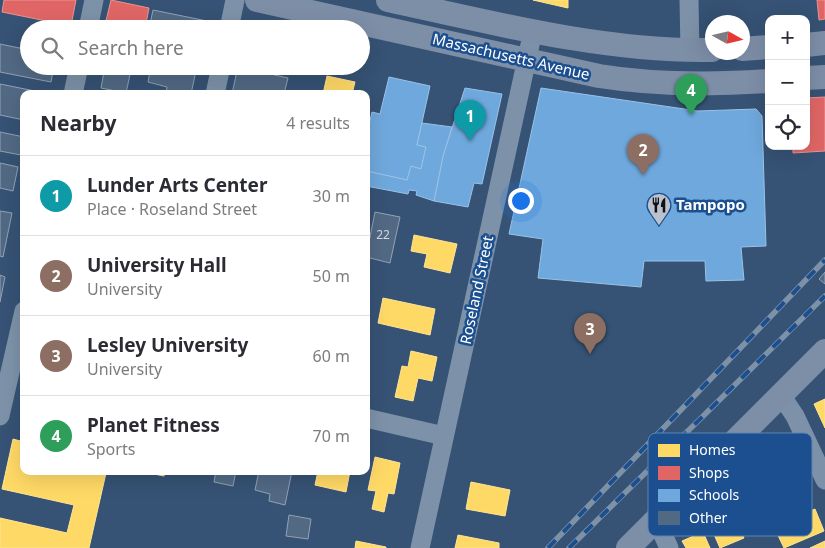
<!DOCTYPE html>
<meta charset="utf-8">
<style>
:root{--surface:#fff;--page:#f7f7f7;--text:#2b2b33;--muted:#7c7c81;--line:#e1e1e2;--accent:#db2777}
body{margin:0;font-family:"Noto Sans",sans-serif;background:var(--page);color:var(--text)}
.controls{position:absolute;right:15px;top:15px;display:grid;overflow:hidden;border-radius:10px;box-shadow:0 5px 20px #0002}
.controls button{width:45px;height:45px;display:grid;place-items:center;padding:0;border:0;border-bottom:1px solid var(--line);background:var(--surface);color:var(--text);font:25px sans-serif}
.compass{position:absolute;left:705px;top:15px;width:45px;height:45px;border-radius:50%;background:var(--surface);box-shadow:0 5px 20px #0002;rotate:98deg}
.you{position:absolute;left:520px;top:200px;width:18px;height:18px;margin:-12px;border:4px solid #fff;border-radius:50%;background:#1a73e8;box-shadow:0 0 0 8px #1a73e833}
.badge{display:grid;place-items:center;width:32px;height:32px;border-radius:50%;background:var(--accent);color:#fff;font-size:16px;font-weight:700}
.pin{position:absolute;translate:-50% -41px;filter:drop-shadow(0 1px 2px #0008)}
.pin::after{content:'';position:absolute;top:26px;width:18px;height:15px;background:inherit;clip-path:polygon(0 0,100% 0,50% 100%)}
.list{margin:0;padding:0;list-style:none}
h2{display:flex;justify-content:space-between;align-items:center;height:65px;margin:0;padding:0 20px;font-size:21px}
h2 small{font-size:16px;font-weight:400;color:var(--muted)}
.list li{display:grid;grid-template-columns:32px 1fr auto;gap:15px;align-items:center;box-sizing:border-box;height:80px;padding:0 20px;border-top:1px solid var(--line)}
.list b{display:block;font-size:19px;white-space:nowrap}
.list p{margin:0;font-size:16px;white-space:nowrap;color:var(--muted)}
.list em{font-size:16px;font-style:normal;color:var(--muted)}
.icon{flex:none;width:28px;height:28px;fill:none;stroke:currentColor;stroke-width:2;stroke-linecap:round;stroke-linejoin:round}
.map{position:relative;flex:none;width:825px;height:548px;overflow:hidden}
.search{position:absolute;background:var(--surface);box-shadow:0 5px 20px #0002;left:20px;top:20px;width:350px;height:55px;display:flex;align-items:center;gap:12px;box-sizing:border-box;padding:0 18px;border-radius:28px;color:var(--muted);font-size:19px}
.panel{position:absolute;background:var(--surface);box-shadow:0 5px 20px #0002;left:20px;top:90px;width:350px;height:385px;border-radius:10px}
.map>svg:first-child{display:block}
</style>
<div class="map">
<svg width="825" height="548" viewBox="0 0 825 548">
<rect width="100%" height="100%" fill="#365274"/>
<g fill="#ffd966" stroke="#ffe494">
<polygon points="533,0 568,0 568,8"/>
<polygon points="327,76 355,82 352,94 323,94"/>
<polygon points="414,235 457,244 450,273 424,267 427,254 411,251"/>
<polygon points="383,298 435,309 430,335 378,323"/>
<polygon points="411,351 437,357 432,381 418,378 413,401 395,397 402,366 408,367"/>
<polygon points="825,399 825,428 814,404"/>
<polygon points="13,439 24,442 24,471 53,471 69,475 70,471 97,471 106,473 89,548 0,548 0,518 67,533 74,505 2,489"/>
<polygon points="375,457 400,463 394,494 388,493 384,512 372,509 376,491 368,490"/>
<polygon points="149,471 165,471 164,476 149,473"/>
<polygon points="318,471 350,471 346,492 315,485"/>
<polygon points="471,482 510,490 505,516 466,509"/>
<polygon points="729,504 744,538 720,548 705,514"/>
<polygon points="815,509 824,531 784,548 774,527"/>
<polygon points="703,532 710,548 686,548 682,541"/>
<polygon points="458,535 499,543 499,548 455,548"/>
<polygon points="356,541 386,547 386,548 355,548"/>
<polygon points="825,541 825,548 810,548"/>
</g>
<g fill="#e06666" stroke="#e99494">
<polygon points="4,0 76,0 71,26 2,12"/>
<polygon points="111,0 149,8 145,29 104,29"/>
<polygon points="817,0 825,0 825,19 819,20"/>
<polygon points="825,97 825,151 793,153 793,146 806,146 806,98"/>
</g>
<g fill="#6fa8dc" stroke="#9ac2e6">
<polygon points="389,77 430,86 417,145 426,147 421,169 411,166 407,180 366,171 366,138 372,112 380,114"/>
<polygon points="465,88 502,94 482,184 474,183 468,207 434,201 443,156"/>
<polygon points="541,88 698,111 756,109 762,116 766,246 741,247 744,280 706,281 705,261 644,261 641,287 538,278 543,239 509,234"/>
<polygon points="422,123 452,127 443,156 434,201 416,195 417,191 409,190 408,194 366,186 367,171 407,180 411,166 421,169 426,147 417,145"/>
</g>
<g fill="#526984" stroke="#92a2b6">
<polygon points="153,10 207,21 205,29 149,29"/>
<polygon points="0,44 29,50 29,66 54,66 51,82 0,72"/>
<polygon points="105,66 131,70 126,93 101,88"/>
<polygon points="151,66 197,66 191,94 166,94 167,87 148,82"/>
<polygon points="238,66 268,66 266,73 288,78 284,94 232,94"/>
<polygon points="0,84 40,92 24,94 24,120 0,115"/>
<polygon points="0,132 24,137 21,155 0,151"/>
<polygon points="0,163 18,167 13,191 0,188"/>
<polygon points="0,211 12,213 3,257 0,256"/>
<polygon points="375,212 400,217 390,263 366,257"/>
<polygon points="825,272 825,284 819,279"/>
<polygon points="0,275 5,277 0,302"/>
<polygon points="216,471 236,471 233,486 214,482"/>
<polygon points="259,471 292,471 285,505 269,501 270,494 255,490"/>
<polygon points="289,515 311,519 308,539 286,536"/>
</g>
<g fill="none" stroke-linecap="round" stroke-linejoin="round">
<g stroke="#7d92a8" stroke-width="19">
<polyline points="689,0 690,50"/>
<polyline points="88,29 94,0"/>
<polyline points="229,29 235,0"/>
<polyline points="73,94 79,66"/>
<polyline points="215,94 221,66"/>
<polyline points="781,395 795,416 825,480"/>
<polyline points="0,416 24,311"/>
<polyline points="366,418 444,436"/>
<polyline points="656,519 669,548"/>
<polyline points="420,548 533,31"/>
</g>
<g stroke="#7d8ea7" stroke-width="24">
<path d="M257,0l342,76c56,9 113,9 170,5"/>
<path d="M388,0c105,23 217,52 324,50"/>
<polyline points="806,45 825,43"/>
<polyline points="742,49 769,47"/>
<polyline points="806,78 825,77"/>
<polyline points="628,548 825,351"/>
</g>
<g stroke="#7e92a7" stroke-width="5.5">
<g id="rail">
<polyline points="548,548 825,260"/>
<polyline points="569,548 825,296"/>
</g>
</g>
<use href="#rail" stroke="#1b4f8f" stroke-width="4" stroke-dasharray="11" stroke-linecap="butt"/>
</g>
<defs>
<g id="restaurant-pin" transform="scale(1.25)"><path d="M0 17L-7.5 6A9.5 9.5 0 1 1 7.5 6Z" fill="#b9c2ce" stroke="#1b4f8f"/><path d="M-5-6h1v4h1v-4h1v4h1v-4h1v5L-1.5 .5V6h-2V.5L-5-1ZM5-6V6H3V1.5H1.5Q1.5-4 5-6Z" fill="#111"/></g>
</defs>
<g fill-rule="evenodd">
<use href="#restaurant-pin" x="659" y="205"/>
</g>
<g text-anchor="middle" stroke-width="5" stroke-linejoin="round" paint-order="stroke">
<g font-size="12" fill="#d4dae0">
<text x="383" y="239">22</text>
</g>
<g font-size="15" fill="#fff" stroke="#1b4f8f">
<text transform="translate(511 57) rotate(13)" y="5">Massachusetts Avenue</text>
<text transform="translate(477 290) rotate(-78)" y="5">Roseland Street</text>
</g>
<g font-size="15" font-weight="bold" fill="#fff" stroke="#1b4f8f" text-anchor="start">
<text x="676" y="210">Tampopo</text>
</g>
</g>
<rect x="648" y="433" width="164" height="103" rx="8" fill="#1b4f8f" stroke="#5f84b1" stroke-width="1"/>
<rect x="658" y="444" width="22" height="13" fill="#ffd966"/>
<rect x="658" y="466" width="22" height="14" fill="#e06666"/>
<rect x="658" y="489" width="22" height="13" fill="#6fa8dc"/>
<rect x="658" y="511" width="22" height="14" fill="#526984"/>
<g font-size="14" fill="#fff">
<text x="689" y="455">Homes</text>
<text x="689" y="478">Shops</text>
<text x="689" y="500">Schools</text>
<text x="689" y="523">Other</text>
</g>
</svg>
<div class="controls">
<button>+</button>
<button>−</button>
<button><svg class="icon" aria-label="locate" viewBox="0 0 24 24"><circle cx="12" cy="12" r="6"/><path d="M12 2v4M12 18v4M2 12h4M18 12h4"/></svg></button>
</div>
<svg class="compass" viewBox="-18 -18 36 36"><path d="M0-13l5 13h-10z" fill="#e53935"/><path d="M0 13l5-13h-10z" fill="#7c7c81"/></svg>
<div class="you"></div>
<div class="pin badge" style="left:470px;top:141px;background:#0f9aa8">1</div>
<div class="pin badge" style="left:643px;top:175px;background:#8d6e63">2</div>
<div class="pin badge" style="left:590px;top:354px;background:#8d6e63">3</div>
<div class="pin badge" style="left:691px;top:115px;background:#2e9e5b">4</div>
<div class="search"><svg class="icon" aria-label="search" viewBox="0 0 24 24"><circle cx="10" cy="10" r="6"/><path d="M15 15l6 6"/></svg>Search here</div>
<section class="panel">
<h2>Nearby<small>4 results</small></h2>
<ul class="list">
<li><span class="badge" style="background:#0f9aa8">1</span><div><b>Lunder Arts Center</b><p>Place · Roseland Street</p></div><em>30 m</em></li>
<li><span class="badge" style="background:#8d6e63">2</span><div><b>University Hall</b><p>University</p></div><em>50 m</em></li>
<li><span class="badge" style="background:#8d6e63">3</span><div><b>Lesley University</b><p>University</p></div><em>60 m</em></li>
<li><span class="badge" style="background:#2e9e5b">4</span><div><b>Planet Fitness</b><p>Sports</p></div><em>70 m</em></li>
</ul>
</section>
</div>
